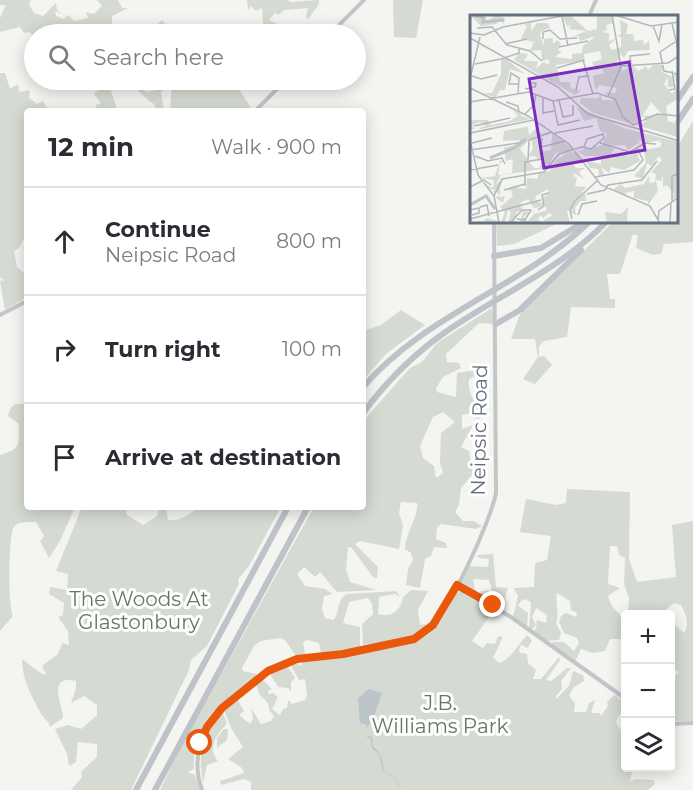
<!DOCTYPE html>
<meta charset="utf-8">
<style>
:root{--surface:#fff;--page:#f2f2f3;--text:#2b2b33;--muted:#7c7c81;--line:#e1e1e2}
body{margin:0;font-family:Montserrat,sans-serif;background:var(--page);color:var(--text)}
.controls{position:absolute;right:18px;bottom:18px;display:grid;overflow:hidden;border-radius:6px;box-shadow:0 3px 15px #0003}
.controls button{width:54px;height:54px;display:grid;place-items:center;padding:0;border:0;border-bottom:2px solid var(--line);background:var(--surface);color:var(--text);font:30px sans-serif}
.stop{position:absolute;width:18px;height:18px;margin:-14px;border:4px solid #ea580c;border-radius:50%;background:#fff}
.stop.end{background:#ea580c;border-color:#fff;box-shadow:0 2px 6px #0008}
.list{margin:0;padding:0;list-style:none}
h2{display:flex;justify-content:space-between;align-items:center;height:78px;margin:0;padding:0 24px;font-size:26px}
h2 small{font-size:20px;font-weight:400;color:var(--muted)}
.list li{display:grid;grid-template-columns:39px 1fr auto;gap:18px;align-items:center;box-sizing:border-box;height:108px;padding:0 24px;border-top:2px solid var(--line)}
.list b{display:block;font-size:22px;white-space:nowrap}
.list p{margin:0;font-size:20px;white-space:nowrap;color:var(--muted)}
.list em{font-size:20px;font-style:normal;color:var(--muted)}
.icon{flex:none;width:33px;height:33px;fill:none;stroke:currentColor;stroke-width:2;stroke-linecap:round;stroke-linejoin:round}
.map{position:relative;flex:none;width:693px;height:790px;overflow:hidden}
.search{position:absolute;background:var(--surface);box-shadow:0 3px 15px #0003;left:24px;top:24px;width:342px;height:66px;display:flex;align-items:center;gap:15px;box-sizing:border-box;padding:0 21px;border-radius:33px;color:var(--muted);font-size:22px}
.panel{position:absolute;background:var(--surface);box-shadow:0 3px 15px #0003;left:24px;top:108px;width:342px;height:402px;border-radius:6px}
.map>svg:first-child{display:block}
</style>
<div class="map">
<svg width="693" height="790" viewBox="0 0 693 790">
<rect width="100%" height="100%" fill="#f4f4f1"/>
<g fill="#d5dbd2" fill-rule="evenodd">
<polygon points="0,0 31,0 29,5 34,13 43,16 56,3 57,10 62,14 55,11 56,16 63,19 69,15 74,21 88,18 86,12 94,14 102,6 97,0 118,0 122,8 128,8 112,16 112,34 34,34 34,37 30,32 24,33 20,27 0,32 0,18 6,5 0,5"/>
<polygon points="247,0 288,0 290,2 319,0 319,4 308,19 306,17 308,8 284,10 279,15 275,13 269,20 277,24 271,26 264,34 262,8 256,11 251,6 248,10"/>
<polygon points="393,0 423,0 416,38 394,37"/>
<polygon points="162,20 173,33 185,32 196,24 202,25 203,28 194,30 190,34 159,34 163,29 158,23"/>
<polygon points="0,73 5,73 10,89 18,84 19,92 30,90 29,98 37,104 43,101 49,111 27,111 27,232 19,248 14,251 17,267 26,275 27,297 5,310 0,281 4,280 0,277"/>
<path d="M109,80h23l14,12 11,-2 4,-9h2l2,9 -4,1 3,20h-7l-3,-7c-13,-7 -19,-22 -34,-24l-11,5 9,26 -22,-2v-4l5,-2 -7,-9z"/>
<polygon points="172,80 233,80 251,108 248,111 170,111"/>
<polygon points="693,121 693,242 664,244 661,254 653,255 636,248 638,236 633,234 620,274 607,274 610,299 615,299 615,308 571,307 567,337 544,341 539,346 539,357 544,356 552,365 535,384 523,379 538,357 535,339 511,339 520,314 613,222 676,222 677,147"/>
<polygon points="496,222 561,222 514,244 497,246"/>
<path d="M492,308l2,16 -15,-1 -33,31 1,8 12,1 2,5 -18,9 -7,11 1,4 19,5 1,-24 18,-3 4,4 -10,5c-2,16 7,23 14,35l-4,5 -5,-1 -2,-5 -10,2v14l11,-4 -12,22 8,4 4,23 -12,14 -2,17 -4,7 8,9h11l8,5 -6,3 -35,-5 -4,4 -1,11 10,4 1,5 -13,-1 -3,9 -6,3 -5,29 -14,-3 2,-16 5,-9 -2,-7 -6,-4c0,-16 14,-32 12,-46l-16,-1 -2,11 4,12 -4,24 -39,-8 -5,3 23,23 -1,11 -4,-1 -22,-30h-3l-2,22 4,13 26,8 -39,2 -17,-20 -5,5 -11,-10 -7,7 8,12 20,3 8,5 -9,2 -2,13 3,9 8,2c8,-7 2,-19 14,-26l49,-3 4,6 -5,-3 -16,3 -1,17c14,4 23,-4 25,-17l8,-7 17,1 -10,19 2,15 5,-1 2,3 -16,10 -48,8 -1,-21 11,-10 -1,-11 -4,-5 -19,4 -6,21 17,4v20l-39,7 -2,-11 -12,-3 -4,2 2,12 -9,2 -11,-16 -5,-2 -19,3 -7,5 -12,22 1,3 17,4c-31,24 -70,50 -66,94l-6,3 7,3 5,15h-40l23,-47 131,-236h49l2,-88 45,-51 12,-6 15,-19zM443,412l12,10 -14,11 -1,30 3,10 -7,5 -2,-12 -11,-8 -3,-12 13,-29z"/>
<polygon points="401,310 425,325 387,353 363,380 363,331 381,325"/>
<path d="M27,401v106h48l-15,34 -11,17 -9,-17 4,-5 -8,-14c-7,0 -18,-1 -22,5 -6,8 -6,81 -1,89l-13,15v-176c24,-8 17,-9 19,-31l-11,-8c3,-11 6,-13 17,-12z"/>
<path d="M567,489l63,3 -1,67 8,23 39,-5 -4,-52 21,-4v200h-22c0,-15 -5,-38 8,-49l-8,-5v-45l13,11c6,-9 2,-19 -3,-28l-7,-2 -7,6 -2,5h-37l1,-16 -5,-14 1,-26 -6,-3 -2,-9h-7l-2,38 12,4 -12,8c6,22 17,10 17,43h-15l-5,12 -12,2 -12,-4 -6,13 -25,-17 3,-3h11l10,9 5,-8 -2,-5 -13,-5 -5,-11 2,-6 5,-3 10,4 1,-4 -6,-3 -1,-9 -13,-8c-2,11 3,19 -1,30l5,10 -2,7 -13,1 -14,-9 4,-3 1,-9 9,3 1,-8 -11,-7 -4,9 4,8 -5,6 -2,-2 2,-26 -5,-4 -5,2 -3,5 10,7 -1,15 -14,-11 5,-21 -4,-8 20,-1 1,-24 12,-3 4,-24 -31,-4 6,-33 31,6 9,-2z"/>
<path d="M82,507h45l-1,7 17,11 14,-9 3,-9h6l2,13c12,1 22,-5 30,-13h83l-32,59 -11,13 1,5 -32,62 -16,14 -2,10 -58,120h-60l11,-13 -1,-5 16,-15v-13l-19,-2 -2,20 -7,4 -2,-12 -12,-25 13,-4 13,4 16,-14v-10l-13,-9 -13,7 5,-15v-7c-31,-7 -12,27 -13,37l-13,9c-2,-8 -7,-8 -10,-15 -9,-17 -18,-33 -18,-53l20,15h4l-4,-8 16,-12 4,-11 7,2 -1,-14 -10,-14 5,-2 1,-12 -15,-9 1,-7 17,3 1,-16 -12,-3z"/>
<polygon points="493,554 496,587 508,588 501,609 480,595 481,591 492,591 489,580 473,579 475,590 460,582 469,566 488,567 489,559 479,558 477,555"/>
<path d="M461,591l33,19 -22,31 11,7 4,-5 8,1 3,-8 5,1 -10,21 7,5c13,-6 18,-19 27,-28l5,5 -4,8 -7,-3 -2,5 1,3 7,1 1,9 8,7 -3,9h8l18,-22 1,3 -14,20 5,1 16,-13h4l-10,13 1,8 -6,7v3l13,-13 4,-15 10,4 1,6 -11,7 -4,8 6,7 -1,9h12l3,-9 6,-3 -4,13h9l1,3 7,-10 -1,-4 7,-7c9,5 11,9 11,19l-6,1 -3,7 6,10 3,-2 1,38h7l-3,13 6,-2 18,1 1,4 -7,6h-397v-8l-7,-3 -23,6 -1,-4 24,-8 -2,-5 -14,-9 15,-12 -12,-19 -7,-18 13,-11 7,12 -5,4 11,9 3,-5 -2,-11 10,16 10,-3 3,-5 -5,-6 -1,-7 -9,-9 -2,-8h-3l9,-6 9,9 -4,2v3l5,-1 5,4 -6,12 8,6 3,-6 4,-1 1,-8 4,4 13,-4 2,-4 -2,-17 -6,1 -9,-16 5,-1 7,3v-6c25,-2 107,-11 125,-25 14,-10 21,-27 29,-42z"/>
<polygon points="287,665 295,678 291,682 291,691 288,688 278,687 270,674"/>
<path d="M222,711l5,13c-11,10 -20,25 -9,37l-11,4 -4,18c-6,-31 0,-47 19,-72z"/>
<polygon points="224,729 228,729 227,740 217,748 217,738"/>
</g>
<path fill="#bbc4c9" d="M369,689l13,4 -10,29 -8,8 3,6 5,1 1,10c8,5 10,15 11,24 10,5 13,9 18,19l-10,-15 -9,-4 -4,-17 -7,-6 -1,-9 -4,-2 -3,-7 3,-5 -7,-2 -2,-25z"/>
<g fill="none" stroke-linecap="round" stroke-linejoin="round">
<g stroke="#c3c5c9" stroke-width="4">
<polyline points="589,16 596,0"/>
<polyline points="330,34 364,0"/>
<polyline points="255,111 286,80"/>
<polyline points="0,315 27,301"/>
<polyline points="457,585 511,617 626,699"/>
<polyline points="670,724 693,723"/>
<path d="M202,790c-16,-45 12,-77 46,-103 13,-10 26,-21 42,-26 15,-5 30,-4 45,-6 18,-2 36,-8 54,-11 12,-2 24,-3 35,-10 23,-17 66,-111 72,-141l-2,-271"/>
</g>
<g stroke="#bec3c9" stroke-width="6">
<polyline points="676,102 693,77"/>
<polyline points="676,124 693,99"/>
<polyline points="494,256 541,248 584,222"/>
<polyline points="496,324 520,310 581,250"/>
<path d="M363,387c64,-74 158,-99 226,-165"/>
<path d="M363,413c23,-31 50,-58 81,-80 54,-38 116,-63 162,-111"/>
<polyline points="136,790 288,507"/>
<polyline points="155,790 308,507"/>
</g>
</g>
<g fill="none" stroke-linecap="round" stroke-linejoin="round">
<polyline stroke="#ea580c" stroke-width="8" points="200,743 207,727 222,708 268,671 297,659 343,654 414,639 433,625 457,585 493,605"/>
</g>
<g text-anchor="middle" stroke-width="6" stroke-linejoin="round" paint-order="stroke">
<g font-size="20" fill="#657180" stroke="#fff">
<text transform="translate(479 430) rotate(-89)" y="7">Neipsic Road</text>
</g>
<g font-size="20" fill="#657863" stroke="#fff">
<text x="139" y="606">The Woods At<tspan x="139" dy="23">Glastonbury</tspan></text>
<text x="440" y="710">J.B.<tspan x="440" dy="23">Williams Park</tspan></text>
</g>
</g>
<g transform="translate(470 15)">
<rect width="208" height="208" fill="#f4f4f1"/>
<path d="M0,0h11l6,6 10,-6 8,3 -1,5 -7,-3v4l-16,2zM100,0l18,16 9,-2v-13l15,-1 1,8 -7,2 1,5 -5,2 7,1v8l7,-2 -7,6 3,5 9,-3v-10l-4,-1 4,-2 -1,-14 8,4 -2,10h7l1,7 9,-1 1,5 5,-4 1,9 -22,1 -4,7 -5,-5 1,7 -5,2h5l2,9 11,-5 6,5 7,-5 2,4 5,-5h10l-1,7 11,5 1,10h-6v-10l-4,7 8,10 6,-7 -5,-15 5,2v25l-12,7 2,15 6,2 4,-7v21l-85,-24 -18,-14 5,4 1,-5h18l1,-4 2,6h12l-10,-8 11,1 2,-5 -17,-3 -4,5 -2,-6 -1,-8 11,-3 -2,-4 -6,1 -4,-8 10,-3 -2,-8 -16,3 1,7 -29,4 4,17h10l1,6 10,3 -6,4 -61,-35 5,-7 9,1 -4,7h14l-2,8 7,-7 7,3 -2,-6 -6,2 -1,-11 -11,1 4,-9 -13,-3 6,-13 -3,-1 7,-3v9l6,-8h11l2,5 -9,3 -1,4 4,11v-7l9,-1v6l4,-4 4,3 -3,8h4l-7,6 17,2v-5l10,-1 1,-7 13,-10 -16,5 -2,-5 -6,1 14,-6 -17,-2 2,-4 -4,1 -4,-10zM181,87l11,12 -19,2 3,5 -6,4 -8,-3h7zM35,43l20,16 -15,-5 -5,21h-5l-5,8 -12,-5h9l9,-19v-14zM106,91l48,22 54,14 -2,55 -4,3 2,-6 -7,-9 -4,2v-12l-2,6 -5,-1 2,11 -10,14v-4l-14,-3v-7l-9,2 2,3 -14,-6 7,-6v4l1,-4 4,4 19,-4 5,-8 1,7 5,-1 1,-8 -5,-2 11,-12 -3,-4 -8,10 -4,-3 -4,16 -9,-3 12,-13 -2,-13 16,-3 2,-5 -5,1 5,-3 -17,3 -8,-4 3,3 -12,8 -3,-5 -16,1 5,3 -3,5 11,-2 5,4 10,-4 3,9 -16,9 -13,-3 -2,6 -8,-6 3,8h-5l-1,-6 -8,-1 -4,-7 15,3v-8h-16l-8,-5 25,-6 5,-11 -7,-3 -4,-13 -12,3zM43,95l8,4v2l10,3 -50,10 -3,-1 8,-2 -6,-4 -8,3 3,4h-5v-8l5,-1h13l3,5 19,-4 8,-5zM66,110l-8,2 1,8 8,-8 3,6 10,-1 -3,4 -2,-3 -9,3 4,16 11,-2 1,-17 22,17 -19,3 -7,15 -47,7 -5,9 7,-5 -3,9v9l5,-1 -2,7 -8,-6 5,-1 -3,-4 -4,1 2,-3 -5,-1 -5,-5 8,4 1,-8 -13,-2 14,-2 5,-15 4,-1v1l-4,2 -2,12 14,-2 1,-14 -7,2 -2,-13 -7,1 20,-4 3,-5 -17,1 1,-10zM61,123l2,10 -5,9 7,-1 4,5 3,-6 3,2 -6,11h-5l-14,-19zM99,137l8,1 7,7 -11,4 3,4h9l-6,4 5,7 -10,-6v4h3l-2,9 11,1 -13,17 12,-11 1,8h-6l-5,7 1,7 -5,-2 1,-4 -5,2 3,12h-25l-1,-3 9,-5 -4,-2 -6,5 -2,-3 -3,4 4,4h-22l3,-13 7,3 -6,3 3,6 7,-8 -3,-6 4,6 12,-4 -5,-12 6,-3v-6l-12,7 -1,5 8,2 -1,4 -8,1 -6,-9 -8,4 4,5 -3,-2 1,4 -6,2 1,7 -5,-2 5,6h-9l3,-11 -3,-2 -3,13h-22l4,-5 14,4 4,-9 -5,-6 13,-11 -2,-6 -6,1 10,-4 11,2 1,-11 11,1v-6l12,-2 6,-11zM158,192l-1,16h-20l-2,-11 16,2z" fill="#d5dbd2" fill-rule="evenodd"/>
<path fill="none" stroke="#bbc4c9" stroke-width="3" d="M3,0l11,3 -1,4 21,-2M20,143l24,-10 12,-9M0,190l16,-9 9,13"/>
<path fill="none" stroke="#b2b8bd" stroke-width="1.5" d="M145,0l36,11 28,-4M92,1l6,30M202,8l7,31M183,11l6,15 3,-16M7,13l15,-1 15,18 23,6 12,10M0,18l14,2 19,-8 64,-12M0,23l88,49 30,27 91,27M73,24v-7l7,-2 10,9 17,-1M205,27l-15,10 4,19 15,3M35,29l22,-5M89,32l29,-6M113,45l10,34M5,49l26,-5 18,-6v-4M161,49l-1,-8 20,-2M151,51l47,-3 11,-7M87,53l27,-8M2,61l9,3 16,-4M0,64l10,-42M48,69h-9l2,-11 8,5 -1,16M0,73l58,28 41,28 32,41 49,21 10,17M55,73l2,1 7,-2h1l1,-4h-5v5M106,75l3,-13 10,-1M199,75l6,-1 -3,-18M138,81l13,-29 -9,-52M73,82v16l11,-2M89,85l4,17 10,-2v-10M83,86l5,24 22,-5M0,87l59,-10 24,9 44,-8 18,6 8,18 10,8 24,-11 22,2M36,87l12,4 1,6M54,100l10,-10 2,-11M4,111l36,-8M0,118l64,-13M85,118l38,-7M72,123l-1,9 24,-6M0,125l8,35 16,21 5,27M59,125l23,-8M2,128l20,-5M130,128l30,9 15,-9 11,1M0,135l49,-7M5,141l13,5 14,-3 3,6M58,145l1,-20M0,155l28,-5M125,162l39,-7 9,-10 -6,-12M55,171v-24l17,-3M0,172l14,-7 7,5M34,175l21,-6M117,179l18,-4 3,-5 34,-5 15,-19M24,181l8,-17 42,-7 15,-18 23,-7 9,2 13,-11 -1,-4 -16,5 -3,8M202,186v-25l7,-2M10,192l7,-2 2,11M0,195l9,-2v5l-7,2M68,195l6,-4 -2,-11 7,-2M108,200l4,-11 15,-3M0,204l71,-19M47,204l8,1 6,-10M102,204l-2,-9 5,-9 23,-21M188,205l1,-9 20,-14M40,208l12,-13h9M200,208l1,-21"/>
<path fill="#7b2cbf" fill-opacity="0.15" stroke="#7b2cbf" stroke-width="3" d="M159,47l16,88 -101,18 -15,-89z"/>
<rect width="208" height="208" fill="none" stroke="#657180" stroke-width="3"/>
</g>
</svg>
<div class="controls">
<button>+</button>
<button>−</button>
<button><svg class="icon" aria-label="layers" viewBox="0 0 24 24"><path d="M12 4l9 5-9 5-9-5zM3 14l9 5 9-5"/></svg></button>
</div>
<div class="stop" style="left:200px;top:743px"></div>
<div class="stop end" style="left:493px;top:605px"></div>
<div class="search"><svg class="icon" aria-label="search" viewBox="0 0 24 24"><circle cx="10" cy="10" r="6"/><path d="M15 15l6 6"/></svg>Search here</div>
<section class="panel">
<h2>12 min<small>Walk · 900 m</small></h2>
<ul class="list">
<li><svg class="icon" aria-label="ahead" viewBox="0 0 24 24"><path d="M12 20V5M6 11l6-6 6 6"/></svg><div><b>Continue</b><p>Neipsic Road</p></div><em>800 m</em></li>
<li><svg class="icon" aria-label="right" viewBox="0 0 24 24"><path d="M7 20v-9h11M14 6l5 5-5 5"/></svg><div><b>Turn right</b></div><em>100 m</em></li>
<li><svg class="icon" aria-label="arrive" viewBox="0 0 24 24"><path d="M6 21V4h12l-3 4 3 4H6"/></svg><div><b>Arrive at destination</b></div></li>
</ul>
</section>
</div>
